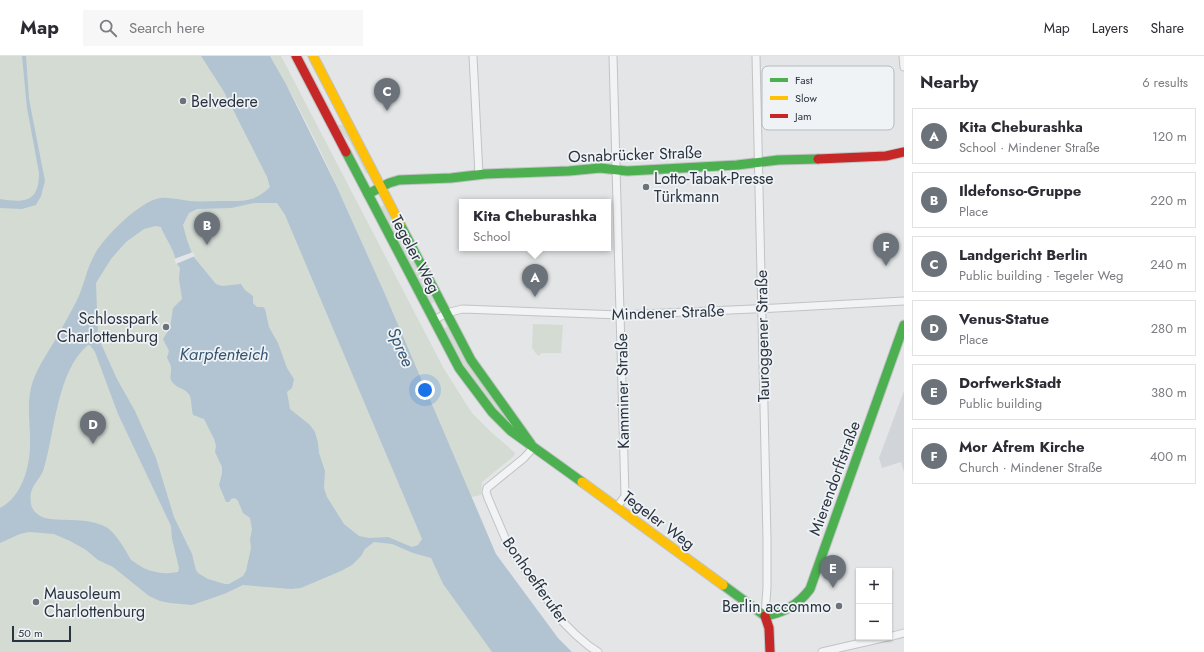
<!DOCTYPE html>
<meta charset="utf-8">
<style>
:root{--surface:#fff;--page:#f7f7f7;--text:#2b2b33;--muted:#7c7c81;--line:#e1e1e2;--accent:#6b727a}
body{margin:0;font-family:Jost,sans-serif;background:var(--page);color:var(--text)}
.controls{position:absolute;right:12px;bottom:12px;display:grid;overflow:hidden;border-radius:0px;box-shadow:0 1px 3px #0004}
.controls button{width:36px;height:36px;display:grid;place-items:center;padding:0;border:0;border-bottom:1px solid var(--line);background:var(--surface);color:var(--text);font:20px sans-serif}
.scale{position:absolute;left:12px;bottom:10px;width:59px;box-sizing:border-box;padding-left:4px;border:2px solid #2a3440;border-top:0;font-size:11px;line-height:14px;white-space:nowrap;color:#2a3440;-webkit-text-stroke:3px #f0f3f6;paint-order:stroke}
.you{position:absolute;left:425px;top:334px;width:14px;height:14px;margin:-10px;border:3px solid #fff;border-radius:50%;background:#1a73e8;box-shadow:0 0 0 6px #1a73e833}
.badge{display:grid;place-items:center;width:26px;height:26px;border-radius:50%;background:var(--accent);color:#fff;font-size:13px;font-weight:700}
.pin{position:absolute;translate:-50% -33px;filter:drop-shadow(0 1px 2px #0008)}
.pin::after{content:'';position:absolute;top:21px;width:14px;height:12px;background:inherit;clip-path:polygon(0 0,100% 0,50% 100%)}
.popup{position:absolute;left:459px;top:143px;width:152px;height:52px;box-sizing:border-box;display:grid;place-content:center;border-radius:0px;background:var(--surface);filter:drop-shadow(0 1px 3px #0005);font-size:13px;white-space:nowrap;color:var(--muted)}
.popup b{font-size:15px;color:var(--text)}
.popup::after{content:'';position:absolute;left:50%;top:100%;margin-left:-8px;border:8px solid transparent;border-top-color:var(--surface)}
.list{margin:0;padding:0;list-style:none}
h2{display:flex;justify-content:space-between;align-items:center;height:52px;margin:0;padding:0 16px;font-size:17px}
h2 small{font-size:13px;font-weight:400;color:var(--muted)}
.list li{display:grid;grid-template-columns:26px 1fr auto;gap:12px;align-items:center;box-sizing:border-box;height:56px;margin:0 8px 8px;padding:0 8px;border:1px solid var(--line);border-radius:0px}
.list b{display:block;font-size:15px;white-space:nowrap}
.list p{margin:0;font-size:13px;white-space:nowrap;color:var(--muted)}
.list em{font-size:13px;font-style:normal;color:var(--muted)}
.icon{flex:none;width:22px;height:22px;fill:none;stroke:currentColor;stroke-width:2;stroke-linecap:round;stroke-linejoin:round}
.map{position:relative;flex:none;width:904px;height:596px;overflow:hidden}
header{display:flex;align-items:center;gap:24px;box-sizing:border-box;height:56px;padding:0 20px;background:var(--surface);border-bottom:1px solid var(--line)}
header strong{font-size:19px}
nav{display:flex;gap:22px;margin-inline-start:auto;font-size:14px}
.search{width:280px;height:36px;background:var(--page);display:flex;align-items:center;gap:10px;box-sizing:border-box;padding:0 14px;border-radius:0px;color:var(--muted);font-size:15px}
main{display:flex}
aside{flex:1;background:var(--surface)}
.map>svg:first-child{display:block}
</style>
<header>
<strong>Map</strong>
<div class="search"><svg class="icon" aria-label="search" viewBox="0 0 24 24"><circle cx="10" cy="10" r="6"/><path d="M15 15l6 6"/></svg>Search here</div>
<nav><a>Map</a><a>Layers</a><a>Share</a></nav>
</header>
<main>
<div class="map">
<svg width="904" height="596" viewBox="0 0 904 596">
<rect width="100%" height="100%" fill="#e3e5e7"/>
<polygon fill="#d1d5da" points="904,335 904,416 901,406 882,412 879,402"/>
<g fill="#d4dbd3">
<polygon points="0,0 201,0 224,36 267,121 277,146 285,159 293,175 422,483 443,528 492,596 0,596"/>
<path d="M270,0h11l163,313 28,44 18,18 25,22 -1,3 -32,26 -1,13 -10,2c-35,-80 -68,-160 -103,-240 -29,-68 -60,-137 -98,-201z"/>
<polygon points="337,69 344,69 369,116 366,118 350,86 341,76"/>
<polygon points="386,148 437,245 430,248 380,151"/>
<polygon points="533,268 563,269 561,297 542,297 538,300 532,292"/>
<polygon points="449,270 520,378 509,371 468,317 443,273"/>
</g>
<g fill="#b2c4d1" fill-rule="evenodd">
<path d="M22,0h4l3,43 16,82 -4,15 -5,9 -14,4 -22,-1v-9c25,4 39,3 39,-26l-12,-65z"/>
<path d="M201,0h69l16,28 51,103 47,105 112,262 62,84 14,14h-80l-49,-68 -12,-26 -18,-5 -21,-9 -18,-2 -9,7 -4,7 -9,9 -11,6 -40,17 -10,1 -48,-4 -19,9 -32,11 -22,-2 -10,-2 -11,-5 -36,-29 -15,-7 -12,-10 -16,-9 -16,-7 -25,-2 -9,2 -20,9v-35c23,-12 31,-44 30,-69 0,-17 -3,-34 1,-51 4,-17 14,-31 23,-46 7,-13 15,-26 22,-40 8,-15 10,-33 19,-48 9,-17 45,-53 65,-56 10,-1 20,2 30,3 10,1 20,0 30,0 21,0 34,2 50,-14l-3,-10 -43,-85zM254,147h23l8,12 137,324 -4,6 -6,2 -24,-10 -19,1 -10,-2 -15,-12 -17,-27 -3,-9 1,-17 -6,-18 -1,-10 -3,-11 -5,-7 -20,-16 -3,-17 5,-4 2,-9 -7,-11 -9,-25 -9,-16 -4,-18 -2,-2h-6l-4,-4v-7l-8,-6 -4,-6 -19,2 -6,-2 -23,-28 -6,-16 -4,-15 6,-12 8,-4 34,-1zM156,170l5,1c3,9 16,27 14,34l5,7 -1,11 3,20 -9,9 -3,20 -7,11 6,12 -2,6c1,4 4,7 4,11 1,6 -3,10 2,15 5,6 13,5 17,13 2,6 1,13 3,19l11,4 10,20 2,7 -1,6 7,15v6l-3,12 7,17h3l2,-3 4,-1 3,3 5,12 7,5 2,11 -2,11 1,8 -5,23 -3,5 -14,8h-4l-17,-5 -10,-6 -2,-3 -4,-16 -18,-37 -18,-59 -21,-47 -18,-32 -19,-42 -2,-54 15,-24 15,-17 18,-13zM88,289h2l5,7 23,62 53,112 1,13 7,29 -1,4c-14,3 -30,0 -41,-8 -2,-2 -6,-3 -7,-6 -5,-9 -15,-26 -24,-31 -19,-10 -40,-5 -61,-9 -6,-2 -13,-7 -14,-14 -3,-19 9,-22 13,-36 11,-37 13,-97 44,-123z"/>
</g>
<polygon fill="#e3e5e7" points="193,196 195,200 176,208 174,203"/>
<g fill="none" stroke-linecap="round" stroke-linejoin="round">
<g stroke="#c1c3c5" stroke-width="9">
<g id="street">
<polyline points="473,0 479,119"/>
<polyline points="613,0 625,440 617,451"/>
<polyline points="756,0 767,483 767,531 765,560"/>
<polyline points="903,0 904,11"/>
<polyline points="434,264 447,257 462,253 620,259 776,252 904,245"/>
<polyline points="534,391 524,402 487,432 486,436 488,442 509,491 563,566 576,579 589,590 598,596"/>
<polyline points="889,581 904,577"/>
<polyline points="822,596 887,581"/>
</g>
</g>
<g stroke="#c1c3c5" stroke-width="11">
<g id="fast">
<polyline points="346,96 459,312 492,356 511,375 582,426"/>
<polyline points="368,138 389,127 399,124 451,122 485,118 569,115 600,112 627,115 737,109 778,104 818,103"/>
<polyline points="400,168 471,304 531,388"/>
<polyline points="723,529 765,560"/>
<path d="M765,560c20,-4 33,-11 45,-27l94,-264"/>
</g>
</g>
<g stroke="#c1c3c5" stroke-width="11">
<g id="slow">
<polyline points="313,0 400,168"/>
<polyline points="582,426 723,529"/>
</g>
</g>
<g stroke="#c1c3c5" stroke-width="11">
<g id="jam">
<polyline points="296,0 346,96"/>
<polyline points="818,103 886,100 904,96"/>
<polyline points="765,560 769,572 770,596"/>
</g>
</g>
<use href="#street" stroke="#f1f3f4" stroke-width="7"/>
<use href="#fast" stroke="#4caf50" stroke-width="9"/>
<use href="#slow" stroke="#ffc107" stroke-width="9"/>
<use href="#jam" stroke="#c62828" stroke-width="9"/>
</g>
<g fill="#6b727a" stroke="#f0f3f6" stroke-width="1.5">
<circle cx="183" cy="45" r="4"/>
<circle cx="646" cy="131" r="4"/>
<circle cx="166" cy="271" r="4"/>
<circle cx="36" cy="546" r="4"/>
<circle cx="839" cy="550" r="4"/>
</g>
<g text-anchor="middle" stroke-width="3.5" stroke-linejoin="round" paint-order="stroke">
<g font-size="16" fill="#2a3440" stroke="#f0f3f6" text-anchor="start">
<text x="191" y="51">Belvedere</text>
<text x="654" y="128">Lotto-Tabak-Presse<tspan x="654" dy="18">Türkmann</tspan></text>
<text x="158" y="268" text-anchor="end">Schlosspark<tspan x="158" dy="18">Charlottenburg</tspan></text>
<text x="44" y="543">Mausoleum<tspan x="44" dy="18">Charlottenburg</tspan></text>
<text x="831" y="556" text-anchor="end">Berlin accommo</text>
</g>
<g font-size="16" fill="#2a3440" stroke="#f0f3f6">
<text transform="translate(635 98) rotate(-2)" y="6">Osnabrücker Straße</text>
<text transform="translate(416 198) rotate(62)" y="6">Tegeler Weg</text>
<text transform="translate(668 256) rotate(-2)" y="6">Mindener Straße</text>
<text transform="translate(762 280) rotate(-91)" y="6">Tauroggener Straße</text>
<text transform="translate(622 335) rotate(-91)" y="6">Kamminer Straße</text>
<text transform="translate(834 422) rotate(-70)" y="6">Mierendorffstraße</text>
<text transform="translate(659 464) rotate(37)" y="6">Tegeler Weg</text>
<text transform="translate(536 524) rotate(55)" y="6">Bonhoefferufer</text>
</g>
<g font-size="17" font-style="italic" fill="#355672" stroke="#f0f3f6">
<text transform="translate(401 291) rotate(66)" y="6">Spree</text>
<text x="224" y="304">Karpfenteich</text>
</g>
</g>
<rect x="762" y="10" width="132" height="64" rx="6" fill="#f0f3f6" stroke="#b5babf" stroke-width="1"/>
<rect x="770" y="22" width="18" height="4" fill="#4caf50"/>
<rect x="770" y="40" width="18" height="4" fill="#ffc107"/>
<rect x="770" y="58" width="18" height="4" fill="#c62828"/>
<g font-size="11" fill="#2a3440">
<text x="795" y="28">Fast</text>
<text x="795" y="46">Slow</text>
<text x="795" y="64">Jam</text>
</g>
</svg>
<div class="controls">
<button>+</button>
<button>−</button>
</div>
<div class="scale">50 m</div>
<div class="you"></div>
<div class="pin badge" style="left:535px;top:241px">A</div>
<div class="popup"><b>Kita Cheburashka</b>School</div>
<div class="pin badge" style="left:207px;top:189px">B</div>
<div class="pin badge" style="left:387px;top:55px">C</div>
<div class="pin badge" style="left:93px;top:388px">D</div>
<div class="pin badge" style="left:833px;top:532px">E</div>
<div class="pin badge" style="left:886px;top:210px">F</div>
</div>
<aside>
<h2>Nearby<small>6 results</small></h2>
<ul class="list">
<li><span class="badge">A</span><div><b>Kita Cheburashka</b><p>School · Mindener Straße</p></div><em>120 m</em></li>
<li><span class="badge">B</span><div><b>Ildefonso-Gruppe</b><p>Place</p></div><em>220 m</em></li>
<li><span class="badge">C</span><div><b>Landgericht Berlin</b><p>Public building · Tegeler Weg</p></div><em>240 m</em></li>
<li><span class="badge">D</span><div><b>Venus-Statue</b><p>Place</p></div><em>280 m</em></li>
<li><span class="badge">E</span><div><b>DorfwerkStadt</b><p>Public building</p></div><em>380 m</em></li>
<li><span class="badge">F</span><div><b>Mor Afrem Kirche</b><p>Church · Mindener Straße</p></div><em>400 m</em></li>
</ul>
</aside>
</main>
